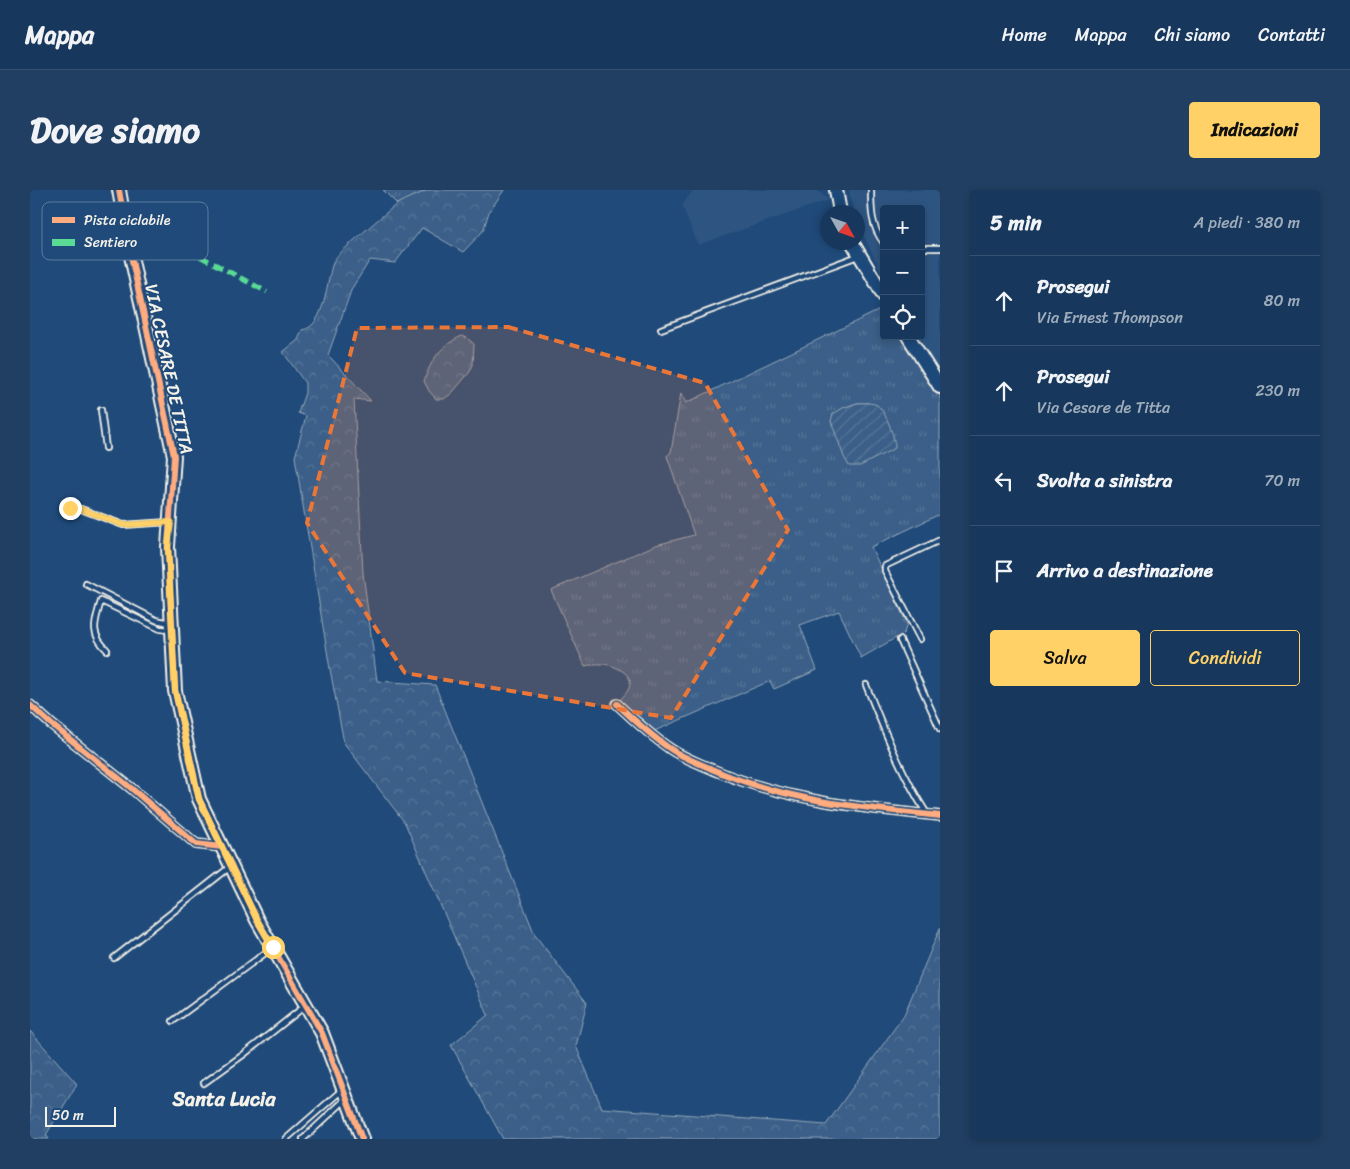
<!DOCTYPE html>
<html lang="it">
<meta charset="utf-8">
<style>
:root{--surface:#17385c;--page:#203f62;--text:#f1f3f6;--muted:#9eacbb;--line:#365272;--accent:#ffd166}
body{margin:0;font-family:Sriracha,sans-serif;background:var(--page);color:var(--text)}
.controls{position:absolute;right:15px;top:15px;display:grid;overflow:hidden;border-radius:5px;box-shadow:0 2px 8px #0003}
.controls button{width:45px;height:45px;display:grid;place-items:center;padding:0;border:0;border-bottom:1px solid var(--line);background:var(--surface);color:var(--text);font:25px sans-serif}
.compass{position:absolute;left:790px;top:15px;width:45px;height:45px;border-radius:50%;background:var(--surface);box-shadow:0 2px 8px #0003;rotate:130deg}
.scale{position:absolute;left:15px;bottom:12px;width:71px;box-sizing:border-box;padding-left:5px;border:2px solid #f4f1e8;border-top:0;font-size:14px;line-height:18px;white-space:nowrap;color:#f4f1e8;-webkit-text-stroke:4px #1f4a7a;paint-order:stroke}
.stop{position:absolute;width:15px;height:15px;margin:-11px;border:4px solid #ffd166;border-radius:50%;background:#fff}
.stop.end{background:#ffd166;border-color:#fff;box-shadow:0 1px 5px #0008}
.list{margin:0;padding:0;list-style:none}
h2{display:flex;justify-content:space-between;align-items:center;height:65px;margin:0;padding:0 20px;font-size:21px}
h2 small{font-size:16px;font-weight:400;color:var(--muted)}
.list li{display:grid;grid-template-columns:32px 1fr auto;gap:15px;align-items:center;box-sizing:border-box;height:90px;padding:0 20px;border-top:1px solid var(--line)}
.list b{display:block;font-size:19px;white-space:nowrap}
.list p{margin:0;font-size:16px;white-space:nowrap;color:var(--muted)}
.list em{font-size:16px;font-style:normal;color:var(--muted)}
.actions{display:flex;gap:10px;padding:15px 20px}
.actions a{flex:1;padding:11px 0;border:1px solid var(--accent);border-radius:5px;text-align:center;font-size:18px;color:var(--accent)}
.actions .main{background:var(--accent);color:#111}
.icon{flex:none;width:28px;height:28px;fill:none;stroke:currentColor;stroke-width:2;stroke-linecap:round;stroke-linejoin:round}
.map{position:relative;flex:none;width:910px;height:949px;overflow:hidden;border-radius:5px}
header{display:flex;align-items:center;gap:30px;box-sizing:border-box;height:70px;padding:0 25px;background:var(--surface);border-bottom:1px solid var(--line)}
header strong{font-size:24px}
nav{display:flex;gap:28px;margin-inline-start:auto;font-size:18px}
.intro{display:flex;align-items:center;justify-content:space-between;box-sizing:border-box;height:120px;padding:0 30px}
h1{margin:0;font-size:35px}
.button{padding:12px 22px;border-radius:5px;background:var(--accent);color:#111;font-size:18px;font-weight:700}
main{display:flex;gap:30px;padding:0 30px}
aside{flex:1;background:var(--surface);border-radius:5px;box-shadow:0 2px 8px #0003}
.map>svg:first-child{display:block}
</style>
<header>
<strong>Mappa</strong>
<nav><a>Home</a><a>Mappa</a><a>Chi siamo</a><a>Contatti</a></nav>
</header>
<div class="intro"><h1>Dove siamo</h1><a class="button">Indicazioni</a></div>
<main>
<div class="map">
<svg width="910" height="949" viewBox="0 0 910 949">
<defs>
<pattern id="grass-tufts" width="24" height="20" patternUnits="userSpaceOnUse" patternTransform="scale(1.25)"><rect width="24" height="20" fill="#3a5f88"/><path d="M3 7l-1-3M5 7V3M7 7l1-3M15 17l-1-3M17 17v-4M19 17l1-3" fill="none" stroke="#577699"/></pattern>
<pattern id="forest-crowns" width="20" height="18" patternUnits="userSpaceOnUse" patternTransform="scale(1.25)"><rect width="20" height="18" fill="#3a5f88"/><path d="M2 6a3 3 0 1 1 6 0M12 15a3 3 0 1 1 6 0" fill="none" stroke="#577699"/></pattern>
<pattern id="garden-furrows" width="10" height="10" patternUnits="userSpaceOnUse" patternTransform="scale(1.25)"><rect width="10" height="10" fill="#3a5f88"/><path d="M-1 1l2-2M0 10L10 0M9 11l2-2" fill="none" stroke="#577699"/></pattern>
</defs>
<rect width="100%" height="100%" fill="#1f4a7a"/>
<filter id="ink" filterUnits="userSpaceOnUse"><feTurbulence type="fractalNoise" baseFrequency=".02" numOctaves="2"/><feDisplacementMap in="SourceGraphic" scale="10" xChannelSelector="R" yChannelSelector="G"/><feConvolveMatrix kernelMatrix="1 2 1 2 8 2 1 2 1" color-interpolation-filters="sRGB"/></filter>
<g filter="url(#ink)">
<g fill="#2d5581">
<polygon points="663,0 786,0 799,10 668,55 652,16"/>
<polygon points="819,0 910,0 910,183 887,146 891,146 891,19 854,19 854,88 828,34 828,22 823,22"/>
</g>
<g fill="url(#grass-tufts)" stroke="#97a8b8" fill-rule="evenodd">
<polygon points="353,0 398,0 367,14"/>
<path d="M854,118v28h18l38,60v118l-69,33 36,77 -3,9 -43,25 -22,-47 -39,14 17,45 -43,19 -4,-8 -118,51 -32,-32c4,-5 10,-10 10,-17 1,-11 -19,-19 -28,-19 -6,-1 -11,1 -17,2l-34,-76 105,-45 38,-10 -27,-79 4,-4 10,-59 5,10zM827,213h12l-33,29 -5,-11 12,-13z"/>
</g>
<g fill="url(#forest-crowns)" stroke="#97a8b8">
<path d="M398,0h76l-15,22 -6,19 -20,21 -41,-24 -27,35 -25,-3 -18,28 -24,67 43,46 -17,-2 9,174 14,108 58,4 100,250 52,68 -11,43 26,62 224,17 78,-110 36,-87v211h-437l-52,-94 37,-30 -83,-192 -61,-80 -14,-74 -35,-212 11,-41 -8,-3 7,-20v-10l-22,-31 15,-12 4,-10c24,-3 24,-52 32,-70 2,-5 56,-51 63,-56 9,-6 21,-9 31,-14z"/>
<path d="M432,146l5,2 7,6 -1,21 -4,8 -17,20 -8,6h-8l-7,-8 -5,-10c7,-21 17,-36 38,-45z"/>
<polygon points="0,841 47,894 16,945 19,949 0,949"/>
</g>
<path fill="url(#garden-furrows)" stroke="#97a8b8" d="M827,213c6,0 14,-1 20,2 9,6 18,33 18,43l-35,18h-11l-5,-9 -13,-36 2,-7 10,-6z"/>
<g fill="none" stroke-linecap="round" stroke-linejoin="round">
<g stroke="#f4f1e8" stroke-width="8">
<g id="lane">
<path d="M841,0c0,19 0,37 13,53"/>
<polyline points="891,58 910,58"/>
<polyline points="631,139 828,66"/>
<polyline points="71,220 76,258"/>
<polyline points="40,318 51,319 93,335 139,332"/>
<polyline points="56,394 126,430 140,433"/>
<polyline points="890,449 855,381 855,376 910,350"/>
<polyline points="870,450 910,539"/>
<path d="M77,460c-18,-18 -12,-27 -6,-49l59,28 11,1"/>
<path d="M836,495c18,45 35,88 61,129"/>
<polyline points="84,768 200,677"/>
<polyline points="143,831 242,758"/>
<polyline points="174,893 213,865 275,816"/>
<polyline points="256,949 312,900"/>
<polyline points="273,949 316,909"/>
</g>
</g>
<g stroke="#f4f1e8" stroke-width="12">
<g id="street">
<path d="M587,514c17,16 33,31 52,44 14,10 30,15 45,22 72,31 149,38 226,46"/>
<polyline points="0,515 21,534 101,598 166,654 192,657"/>
</g>
</g>
<g stroke="#f4f1e8" stroke-width="16">
<g id="secondary">
<polyline points="89,0 98,52 144,266 138,357 145,501 169,609 227,730 292,843 332,949"/>
<polyline points="806,0 810,22"/>
<polyline points="822,52 854,106"/>
<polyline points="878,146 910,197"/>
</g>
</g>
<use href="#lane" stroke="#1f4a7a" stroke-width="4.5"/>
<use href="#street" stroke="#1f4a7a" stroke-width="9"/>
<use href="#secondary" stroke="#1f4a7a" stroke-width="12"/>
<polyline stroke="#5adb95" stroke-width="5" stroke-dasharray="10 5" stroke-linecap="butt" points="98,52 149,55 237,102"/>
<g stroke="#1f4a7a" stroke-width="9">
<g id="cycleway">
<polyline points="89,0 98,52 144,266 138,357 145,501 169,609 227,730 292,843 332,949"/>
<path d="M587,514c17,16 33,31 52,44 14,10 30,15 45,22 72,31 149,38 226,46"/>
<polyline points="0,515 21,534 101,598 166,654 192,657"/>
</g>
</g>
<use href="#cycleway" stroke="#ffac80" stroke-width="6"/>
</g>
</g>
<g fill="none" stroke-linecap="round" stroke-linejoin="round" filter="url(#ink)">
<polyline stroke="#ffd166" stroke-width="6" points="40,318 51,319 93,335 141,332 138,357 145,500 169,609 227,730 243,757"/>
</g>
<path fill="#ea7738" fill-opacity="0.2" stroke="#ea7738" stroke-width="4" stroke-dasharray="10 6" stroke-linejoin="round" d="M478,137l197,56 83,147 -117,188 -266,-45 -98,-150 50,-195z"/>
<g text-anchor="middle" stroke-width="4" stroke-linejoin="round" paint-order="stroke">
<g font-size="18" fill="#f4f1e8" stroke="#1f4a7a">
<text transform="translate(139 179) rotate(78)" y="6">VIA CESARE DE TITTA</text>
</g>
<g font-size="20" font-weight="bold" fill="#f4f1e8" stroke="#1f4a7a">
<text x="194" y="916">Santa Lucia</text>
</g>
</g>
<rect x="12" y="12" width="166" height="58" rx="8" fill="#1f4a7a" stroke="#5f7c9b" stroke-width="1"/>
<rect x="22" y="27" width="23" height="6" fill="#ffac80"/>
<rect x="22" y="49" width="23" height="7" fill="#5adb95"/>
<g font-size="14" fill="#f4f1e8">
<text x="54" y="35">Pista ciclabile</text>
<text x="54" y="57">Sentiero</text>
</g>
</svg>
<div class="controls">
<button>+</button>
<button>−</button>
<button><svg class="icon" aria-label="locate" viewBox="0 0 24 24"><circle cx="12" cy="12" r="6"/><path d="M12 2v4M12 18v4M2 12h4M18 12h4"/></svg></button>
</div>
<svg class="compass" viewBox="-18 -18 36 36"><path d="M0-13l5 13h-10z" fill="#e53935"/><path d="M0 13l5-13h-10z" fill="#9eacbb"/></svg>
<div class="scale">50 m</div>
<div class="stop" style="left:243px;top:757px"></div>
<div class="stop end" style="left:40px;top:318px"></div>
</div>
<aside>
<h2>5 min<small>A piedi · 380 m</small></h2>
<ul class="list">
<li><svg class="icon" aria-label="ahead" viewBox="0 0 24 24"><path d="M12 20V5M6 11l6-6 6 6"/></svg><div><b>Prosegui</b><p>Via Ernest Thompson</p></div><em>80 m</em></li>
<li><svg class="icon" aria-label="ahead" viewBox="0 0 24 24"><path d="M12 20V5M6 11l6-6 6 6"/></svg><div><b>Prosegui</b><p>Via Cesare de Titta</p></div><em>230 m</em></li>
<li><svg class="icon" aria-label="left" viewBox="0 0 24 24"><path d="M17 20v-9H6M10 6l-5 5 5 5"/></svg><div><b>Svolta a sinistra</b></div><em>70 m</em></li>
<li><svg class="icon" aria-label="arrive" viewBox="0 0 24 24"><path d="M6 21V4h12l-3 4 3 4H6"/></svg><div><b>Arrivo a destinazione</b></div></li>
</ul>
<div class="actions"><a class="main">Salva</a><a>Condividi</a></div>
</aside>
</main>
